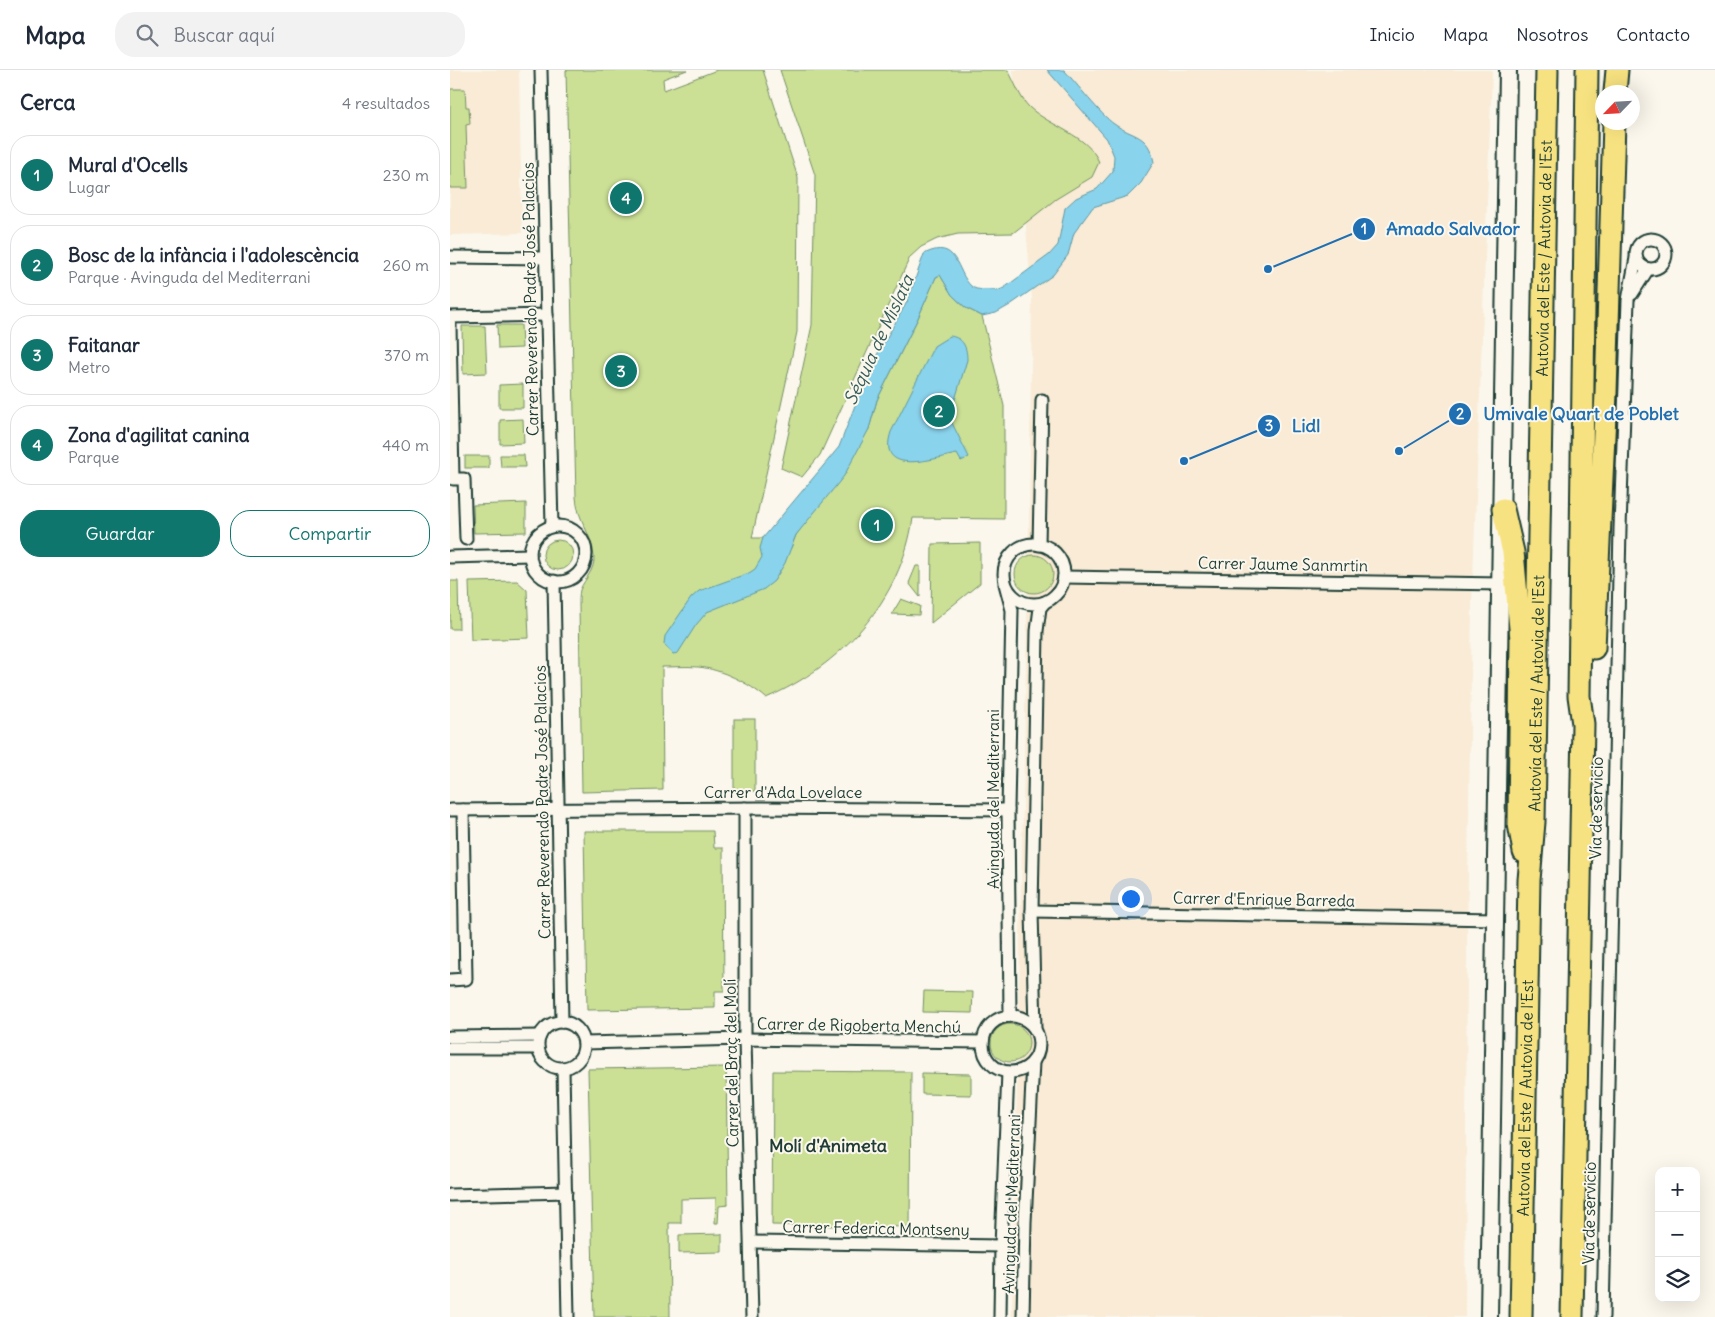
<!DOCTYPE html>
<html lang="es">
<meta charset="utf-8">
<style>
:root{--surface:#fff;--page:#f2f2f3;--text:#1f2937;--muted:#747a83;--line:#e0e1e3;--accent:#0f766e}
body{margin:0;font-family:Delius,sans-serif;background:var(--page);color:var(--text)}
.controls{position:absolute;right:15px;bottom:15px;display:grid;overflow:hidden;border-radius:10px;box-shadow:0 5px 20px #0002}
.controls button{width:45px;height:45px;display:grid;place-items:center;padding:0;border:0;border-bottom:1px solid var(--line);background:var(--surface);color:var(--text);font:25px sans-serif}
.compass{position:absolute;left:1145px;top:15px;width:45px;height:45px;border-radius:50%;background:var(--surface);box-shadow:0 5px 20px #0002;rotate:245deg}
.you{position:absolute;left:680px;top:828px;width:18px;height:18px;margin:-12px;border:4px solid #fff;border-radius:50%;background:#1a73e8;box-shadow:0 0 0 8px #1a73e833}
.badge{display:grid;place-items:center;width:32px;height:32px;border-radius:50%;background:var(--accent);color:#fff;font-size:16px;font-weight:700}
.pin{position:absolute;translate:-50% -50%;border:2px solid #fff;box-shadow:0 1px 5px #0006}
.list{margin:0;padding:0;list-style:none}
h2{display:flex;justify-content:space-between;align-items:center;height:65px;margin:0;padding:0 20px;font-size:21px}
h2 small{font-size:16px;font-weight:400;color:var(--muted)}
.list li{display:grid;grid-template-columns:32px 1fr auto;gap:15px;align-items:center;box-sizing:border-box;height:80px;margin:0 10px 10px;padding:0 10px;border:1px solid var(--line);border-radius:20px}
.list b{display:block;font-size:19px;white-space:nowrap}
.list p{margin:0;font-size:16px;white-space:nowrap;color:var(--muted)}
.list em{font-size:16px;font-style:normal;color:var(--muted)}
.actions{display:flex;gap:10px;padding:15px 20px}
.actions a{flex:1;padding:11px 0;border:1px solid var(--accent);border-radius:20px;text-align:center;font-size:18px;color:var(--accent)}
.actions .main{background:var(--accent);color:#fff}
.icon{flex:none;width:28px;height:28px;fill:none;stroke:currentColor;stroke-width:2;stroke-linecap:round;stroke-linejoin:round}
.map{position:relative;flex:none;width:1265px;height:1247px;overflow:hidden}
header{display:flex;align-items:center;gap:30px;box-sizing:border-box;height:70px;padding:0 25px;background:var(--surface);border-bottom:1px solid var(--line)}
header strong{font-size:24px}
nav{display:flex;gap:28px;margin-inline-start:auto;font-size:18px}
.search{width:350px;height:45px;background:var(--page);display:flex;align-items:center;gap:12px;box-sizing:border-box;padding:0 18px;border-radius:20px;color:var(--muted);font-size:19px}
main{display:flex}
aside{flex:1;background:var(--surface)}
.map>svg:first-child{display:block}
</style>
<header>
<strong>Mapa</strong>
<div class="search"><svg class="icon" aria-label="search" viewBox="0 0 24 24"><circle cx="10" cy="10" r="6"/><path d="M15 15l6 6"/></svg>Buscar aquí</div>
<nav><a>Inicio</a><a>Mapa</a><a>Nosotros</a><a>Contacto</a></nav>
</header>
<main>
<aside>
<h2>Cerca<small>4 resultados</small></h2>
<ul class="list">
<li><span class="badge">1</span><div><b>Mural d'Ocells</b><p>Lugar</p></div><em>230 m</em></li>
<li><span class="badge">2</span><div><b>Bosc de la infància i l'adolescència</b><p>Parque · Avinguda del Mediterrani</p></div><em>260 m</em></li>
<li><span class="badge">3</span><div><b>Faitanar</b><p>Metro</p></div><em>370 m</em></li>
<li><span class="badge">4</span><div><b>Zona d'agilitat canina</b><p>Parque</p></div><em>440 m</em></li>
</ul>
<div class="actions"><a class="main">Guardar</a><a>Compartir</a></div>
</aside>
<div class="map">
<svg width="1265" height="1247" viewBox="0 0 1265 1247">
<rect width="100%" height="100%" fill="#fbf7ec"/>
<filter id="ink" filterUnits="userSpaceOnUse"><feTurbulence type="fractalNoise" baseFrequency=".02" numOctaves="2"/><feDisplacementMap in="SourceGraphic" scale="10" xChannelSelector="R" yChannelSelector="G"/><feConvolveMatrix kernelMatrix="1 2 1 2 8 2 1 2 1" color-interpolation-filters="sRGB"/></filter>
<g filter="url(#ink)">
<g fill="#f9ebd6">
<polygon points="0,0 69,0 72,163 0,165"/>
<polygon points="563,0 1042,0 1022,533 1017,869 1015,1247 562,1247 579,455 582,229"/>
</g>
<g fill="#cbe095" stroke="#758e64">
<path d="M116,0h121l-24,9 1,11 53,-20h46l35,108 -1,154 -45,206h11l28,10 5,-13 73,-106 8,-29 41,-82 18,-41 4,-2 12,20 14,13 16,8 22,90v113l-91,-1c-12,83 -72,148 -147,180 -17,-15 -45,-29 -68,-31 -12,-1 -24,0 -36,0l1,123 -81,2 -3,-187c0,-5 0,-11 1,-15 5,-12 15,-20 14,-33 -1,-22 -17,-37 -18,-60z"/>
<path d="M330,0h228c6,11 12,28 21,37 20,19 59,28 70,55l-7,15 -36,22 -43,34 -55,1 -21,5 -16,8 -11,10 -90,198 -18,22 -21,-9 31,-143 3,-150z"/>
<polygon points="0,19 15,19 16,37 19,37 20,54 16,55 18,118 0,118"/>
<polygon points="47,255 71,255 72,278 48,279"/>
<polygon points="12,256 35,256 37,303 13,304"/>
<polygon points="73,314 73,338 49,338 49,315"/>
<polygon points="73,349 74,373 50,374 50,350"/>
<polygon points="50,385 74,385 75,397 51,397"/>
<rect x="15" y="386" width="24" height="12"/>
<polygon points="76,433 76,462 24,463 23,435"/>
<circle cx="108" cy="485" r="15"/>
<polygon points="530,473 530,513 481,553 482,474"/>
<circle cx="584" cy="504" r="19"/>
<polygon points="466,496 470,496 470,527 459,513"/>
<polygon points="0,511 8,511 9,559 0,559"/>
<polygon points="67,511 77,520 79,568 21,570 19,512"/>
<polygon points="451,529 470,536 469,545 442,544"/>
<rect x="284" y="649" width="21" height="72"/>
<polygon points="134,761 263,761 264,778 273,778 274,921 265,921 265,938 137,940"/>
<polygon points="474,921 523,922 522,943 473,942"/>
<circle cx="560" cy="973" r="19"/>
<polygon points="276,997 278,1135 269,1136 268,1153 265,1153 266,1128 231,1129 231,1153 219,1153 220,1247 144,1247 138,999"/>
<polygon points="323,1001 461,1002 460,1157 322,1155"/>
<polygon points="472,1003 521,1004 521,1025 472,1024"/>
<polygon points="272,1164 272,1182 229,1183 229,1165"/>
</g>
<g fill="#8ad3ec" stroke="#5f97a2">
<path d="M597,0h17c13,14 36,44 50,54 20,14 34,9 40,38l-13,21 -13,13 -35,11 -19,26 -6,22 -15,20 -43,30 -14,8 -14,3 -16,-8 -14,-13 -12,-20 -4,2 -18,41 -41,82 -8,29 -25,47 -48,59 -11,28 -11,18 -10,8 -57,23 -11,13 -18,28 -5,1 -9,-10 1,-8 26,-38 8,-7 50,-18 6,-4 7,-12 -2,-9 3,-10 76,-91 30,-78 38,-67 17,-48c34,-17 32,18 47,32 6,6 18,2 26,5l7,-3 45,-33 9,-10 7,-37 11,-10 21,-9 16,-18 1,-15 -7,-17z"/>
<path d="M500,266c14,2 17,12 17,24l-13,43 -2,20 17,34 -8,4 -4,-7c-22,4 -81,24 -66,-22l43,-86z"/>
</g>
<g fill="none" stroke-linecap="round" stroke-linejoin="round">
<g stroke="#1f3d34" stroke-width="15">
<g id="street">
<polyline points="91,0 102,456"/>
<circle cx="1201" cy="184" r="15"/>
<polyline points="0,187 95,188"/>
<polyline points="1182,224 1198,199"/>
<polyline points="0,247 97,245"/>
<polyline points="0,255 3,409 14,409 16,469"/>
<circle cx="108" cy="484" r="28"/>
<circle cx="584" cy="504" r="30"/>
<polyline points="589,475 592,330"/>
<polyline points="0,487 80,485"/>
<polyline points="614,507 1052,514"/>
<polyline points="104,511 112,952"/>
<polyline points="555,514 562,540 558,740 560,946"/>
<polyline points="295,738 295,969 302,1247"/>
<polyline points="0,740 311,738 558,740"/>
<polyline points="582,841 1046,849"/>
<polyline points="0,910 16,909 13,740"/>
<circle cx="561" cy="974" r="28"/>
<circle cx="111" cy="975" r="23"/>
<polyline points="585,959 582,841 587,561 590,538 595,532"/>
<polyline points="0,967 90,966"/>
<polyline points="134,973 295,969 533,972"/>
<polyline points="0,978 88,978"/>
<polyline points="113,999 118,1247"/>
<polyline points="0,1125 116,1122"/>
<polyline points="301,1172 551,1176"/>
<polyline points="550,1247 551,1176 558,1002"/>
<polyline points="573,1247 575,1152 583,992"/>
<polyline points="1153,1247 1170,458 1178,230 1186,188"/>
</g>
</g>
<g stroke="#1f3d34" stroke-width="20">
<polyline id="secondary" points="1039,1247 1058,0"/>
</g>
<g stroke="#1f3d34" stroke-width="25">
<g id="highway">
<polyline points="1165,22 1167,0"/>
<polyline points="1053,439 1063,482 1071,569 1069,754 1074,782"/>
<polyline points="1144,578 1156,323 1164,52"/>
<path id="s1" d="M1071,1247l8,-437 5,-58 13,-752"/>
<polyline points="1122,1247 1133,654 1129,626 1137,0"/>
</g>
</g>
<use href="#street" stroke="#fbf7ec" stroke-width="11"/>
<use href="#secondary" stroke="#fbf7ec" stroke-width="16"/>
<use href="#highway" stroke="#f7e281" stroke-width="21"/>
</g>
</g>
<g text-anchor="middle" stroke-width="4" stroke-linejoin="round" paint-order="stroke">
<g font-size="16" fill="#1f3d34" stroke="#fbf7ec">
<text dy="6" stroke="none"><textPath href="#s1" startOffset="1059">Autovía del Este / Autovia de l'Est</textPath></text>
<text transform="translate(80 229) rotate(-91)" y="6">Carrer Reverendo Padre José Palacios</text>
<text transform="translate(833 494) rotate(1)" y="6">Carrer Jaume Sanmrtin</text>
<text dy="6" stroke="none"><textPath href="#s1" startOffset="624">Autovía del Este / Autovia de l'Est</textPath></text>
<text x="333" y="728">Carrer d'Ada Lovelace</text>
<text transform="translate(543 729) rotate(-90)" y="6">Avinguda del Mediterrani</text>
<text transform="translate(92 732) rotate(-91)" y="6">Carrer Reverendo Padre José Palacios</text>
<text transform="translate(1146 738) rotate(-89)" y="6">Vía de servicio</text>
<text transform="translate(814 829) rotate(1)" y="6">Carrer d'Enrique Barreda</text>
<text transform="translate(409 955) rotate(1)" y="6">Carrer de Rigoberta Menchú</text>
<text transform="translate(281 993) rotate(-91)" y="6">Carrer del Braç del Molí</text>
<text dy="6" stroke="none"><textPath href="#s1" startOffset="219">Autovía del Este / Autovia de l'Est</textPath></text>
<text transform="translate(561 1134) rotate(-88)" y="6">Avinguda del Mediterrani</text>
<text transform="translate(1139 1143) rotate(-89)" y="6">Vía de servicio</text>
<text transform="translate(426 1158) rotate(1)" y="6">Carrer Federica Montseny</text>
</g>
<g font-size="18" font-style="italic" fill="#345b59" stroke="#fbf7ec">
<text transform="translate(429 270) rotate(-65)" y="6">Séquia de Mislata</text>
</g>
<g font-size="18" font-weight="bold" fill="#1f3d34" stroke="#fbf7ec">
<text x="378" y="1082">Molí d'Animeta</text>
</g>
</g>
<path fill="none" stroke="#1f6fb2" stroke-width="2" d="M818 199L914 159M949 381L1010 344M734 391L819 356"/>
<g fill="#1f6fb2" stroke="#fbf7ec" stroke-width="2">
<circle cx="818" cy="199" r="5"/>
<circle cx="949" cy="381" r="5"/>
<circle cx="734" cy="391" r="5"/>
<circle cx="914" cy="159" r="12"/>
<circle cx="1010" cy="344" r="12"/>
<circle cx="819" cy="356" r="12"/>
</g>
<g font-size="15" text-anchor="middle" font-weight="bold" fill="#fff">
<text x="914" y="164">1</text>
<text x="1010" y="349">2</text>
<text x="819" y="361">3</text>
</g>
<g font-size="18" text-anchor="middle" font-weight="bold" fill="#1f6fb2" stroke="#fbf7ec" stroke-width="4" stroke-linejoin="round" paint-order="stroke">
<text x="1003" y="165">Amado Salvador</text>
<text x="1131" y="350">Umivale Quart de Poblet</text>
<text x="856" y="362">Lidl</text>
</g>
</svg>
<div class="controls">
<button>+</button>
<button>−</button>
<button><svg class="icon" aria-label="layers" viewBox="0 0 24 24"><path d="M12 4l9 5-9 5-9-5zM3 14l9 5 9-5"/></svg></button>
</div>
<svg class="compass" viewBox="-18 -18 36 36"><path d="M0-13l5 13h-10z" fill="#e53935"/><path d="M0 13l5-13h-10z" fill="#747a83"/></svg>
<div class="you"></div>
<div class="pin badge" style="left:427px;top:455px">1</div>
<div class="pin badge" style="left:489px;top:341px">2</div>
<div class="pin badge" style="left:171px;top:301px">3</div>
<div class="pin badge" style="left:176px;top:128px">4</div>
</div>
</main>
